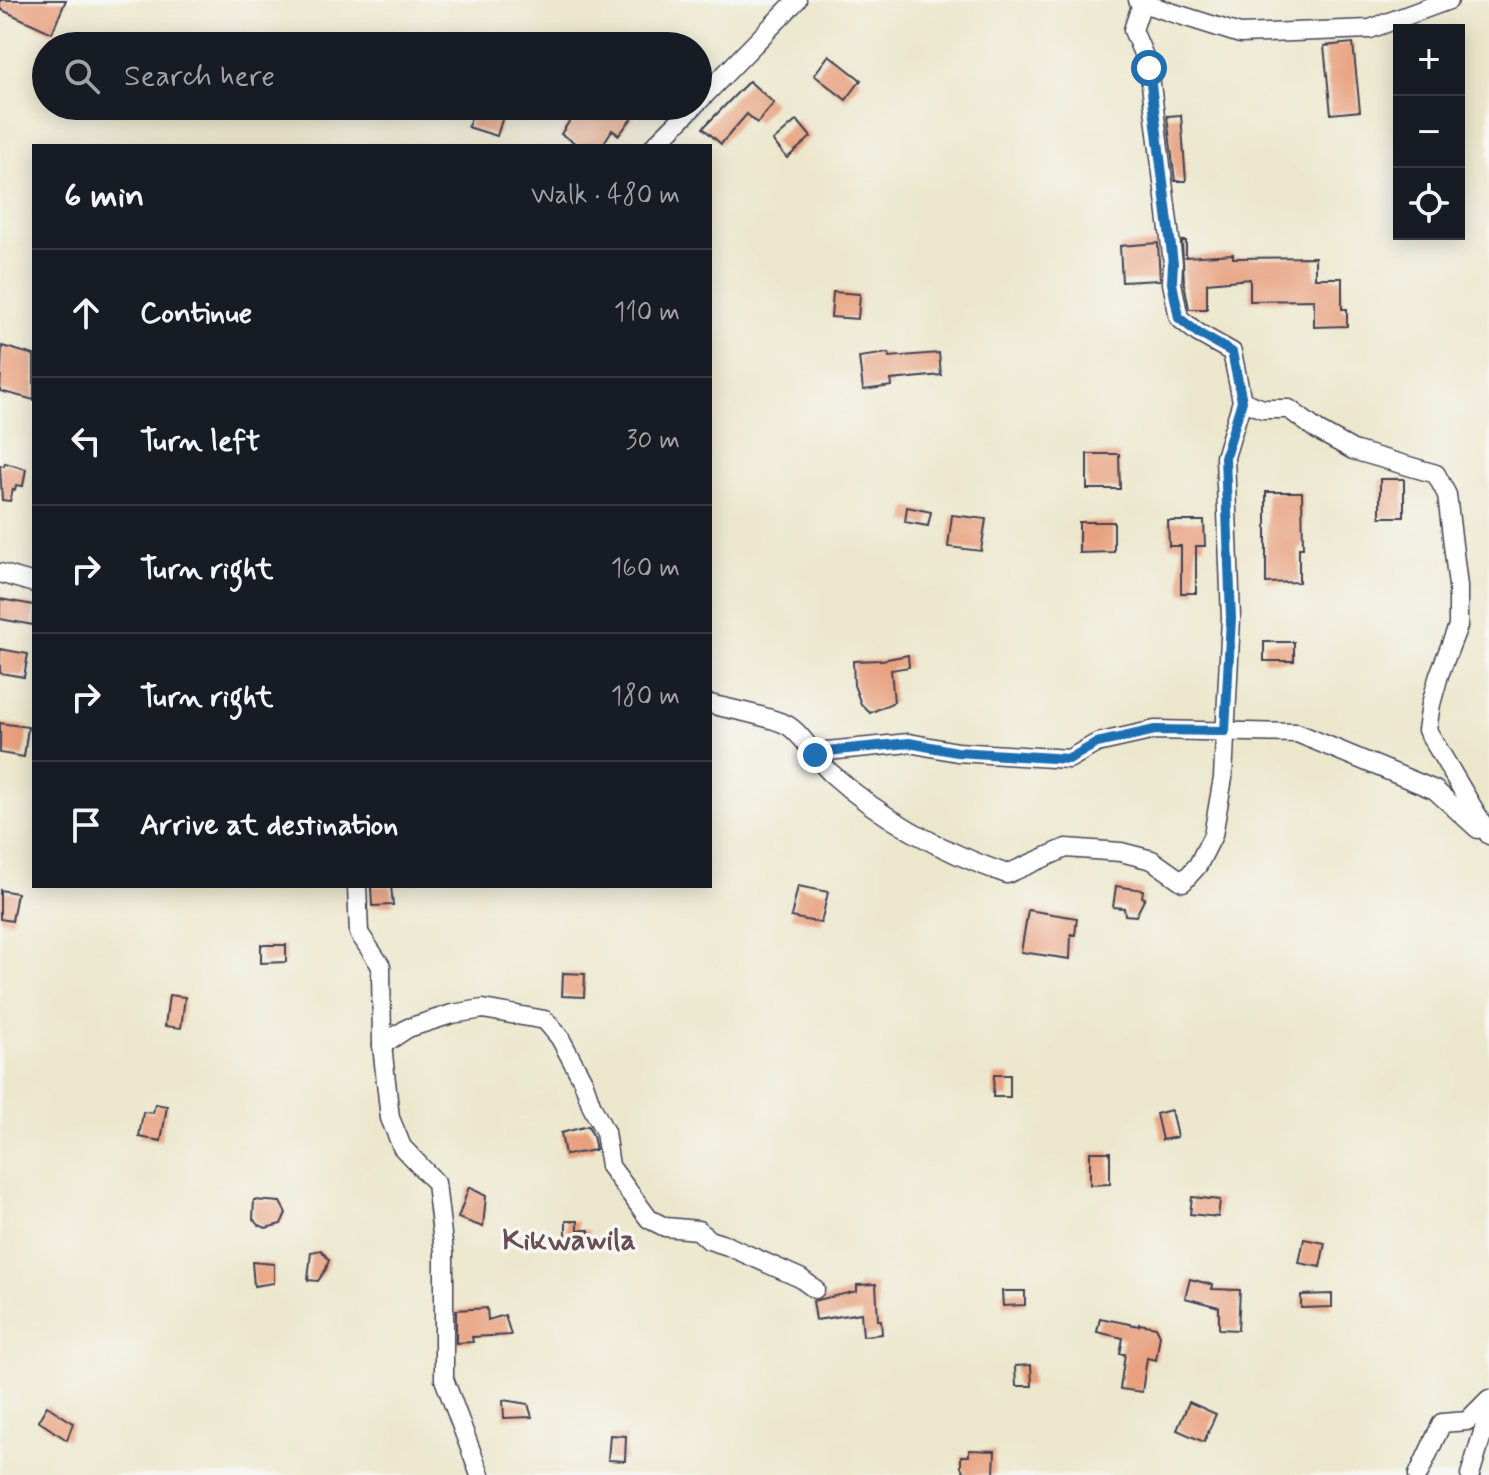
<!DOCTYPE html>
<meta charset="utf-8">
<style>
:root{--surface:#171b24;--page:#20242c;--text:#f1f3f6;--muted:#9ea1a6;--line:#363941}
body{margin:0;font-family:Mynerve,sans-serif;background:var(--page);color:var(--text)}
.controls{position:absolute;right:24px;top:24px;display:grid;overflow:hidden;border-radius:0px;box-shadow:0 4px 20px #0003}
.controls button{width:72px;height:72px;display:grid;place-items:center;padding:0;border:0;border-bottom:2px solid var(--line);background:var(--surface);color:var(--text);font:40px sans-serif}
.stop{position:absolute;width:24px;height:24px;margin:-18px;border:6px solid #1f6fb2;border-radius:50%;background:#fff}
.stop.end{background:#1f6fb2;border-color:#fff;box-shadow:0 2px 8px #0008}
.list{margin:0;padding:0;list-style:none}
h2{display:flex;justify-content:space-between;align-items:center;height:104px;margin:0;padding:0 32px;font-size:34px}
h2 small{font-size:26px;font-weight:400;color:var(--muted)}
.list li{display:grid;grid-template-columns:52px 1fr auto;gap:24px;align-items:center;box-sizing:border-box;height:128px;padding:0 32px;border-top:2px solid var(--line)}
.list b{display:block;font-size:30px;white-space:nowrap}
.list em{font-size:26px;font-style:normal;color:var(--muted)}
.icon{flex:none;width:44px;height:44px;fill:none;stroke:currentColor;stroke-width:2;stroke-linecap:round;stroke-linejoin:round}
.map{position:relative;flex:none;width:1489px;height:1475px;overflow:hidden}
.search{position:absolute;background:var(--surface);box-shadow:0 4px 20px #0003;left:32px;top:32px;width:680px;height:88px;display:flex;align-items:center;gap:20px;box-sizing:border-box;padding:0 28px;border-radius:44px;color:var(--muted);font-size:30px}
.panel{position:absolute;background:var(--surface);box-shadow:0 4px 20px #0003;left:32px;top:144px;width:680px;height:744px;border-radius:0px}
.map>svg:first-child{display:block}
</style>
<div class="map">
<svg width="1489" height="1475" viewBox="0 0 1489 1475">
<rect width="100%" height="100%" fill="#f6f6f2"/>
<filter id="ink" filterUnits="userSpaceOnUse"><feTurbulence type="fractalNoise" baseFrequency=".0125" numOctaves="2"/><feDisplacementMap in="SourceGraphic" scale="16" xChannelSelector="R" yChannelSelector="G"/><feConvolveMatrix kernelMatrix="1 2 1 2 8 2 1 2 1" color-interpolation-filters="sRGB"/></filter>
<filter id="wash" filterUnits="userSpaceOnUse"><feTurbulence type="fractalNoise" baseFrequency=".006" numOctaves="4" result="noise"/><feDisplacementMap in="SourceGraphic" scale="32" xChannelSelector="R" yChannelSelector="G"/><feGaussianBlur stdDeviation="1.8" result="paint"/><feColorMatrix in="noise" values="0 0 0 0 0 0 0 0 0 0 0 0 0 0 0 0 0 1.4 0 .05"/><feComposite in="paint" operator="in"/></filter>
<g filter="url(#wash)">
<rect width="100%" height="100%" fill="#ece7cc"/>
<g id="blocks">
<g fill="#e8a07e">
<polygon points="0,0 66,0 52,33 0,9"/>
<polygon points="1353,43 1360,111 1331,114 1324,46"/>
<polygon points="829,55 861,80 846,100 814,75"/>
<polygon points="749,81 774,103 757,123 747,114 721,144 703,128"/>
<polygon points="475,106 494,106 505,110 497,136 468,127"/>
<polygon points="588,106 624,106 635,114 619,135 612,130 602,146 580,146 561,134 574,114 580,117"/>
<polygon points="1181,115 1186,181 1175,181 1167,116"/>
<polygon points="797,120 811,137 787,158 773,141"/>
<polygon points="1182,241 1186,241 1186,257 1233,254 1233,258 1315,257 1315,278 1342,278 1342,309 1347,309 1347,326 1314,327 1314,300 1250,301 1250,279 1207,283 1207,309 1189,309 1184,282"/>
<polygon points="1158,243 1160,280 1122,282 1120,246"/>
<polygon points="833,292 860,294 858,319 831,317"/>
<polygon points="2,346 34,355 34,400 0,391"/>
<polygon points="888,353 889,357 939,353 941,375 891,380 892,386 863,390 859,357"/>
<polygon points="1087,454 1119,454 1120,489 1087,489"/>
<polygon points="5,463 26,469 23,486 16,485 15,490 13,489 10,501 2,500 0,465 4,466"/>
<rect x="1380" y="479" width="24" height="38"/>
<polygon points="1266,492 1302,492 1303,548 1299,548 1299,582 1266,583"/>
<polygon points="907,507 931,512 928,526 905,522"/>
<polygon points="952,515 986,519 981,551 948,547"/>
<polygon points="1168,521 1204,521 1205,546 1196,546 1196,593 1181,593 1181,546 1169,546"/>
<polygon points="1079,522 1114,522 1114,552 1079,553"/>
<polygon points="0,599 34,605 33,625 0,619"/>
<rect x="1264" y="642" width="30" height="19"/>
<polygon points="0,649 28,654 24,677 0,673"/>
<polygon points="908,655 909,667 891,670 894,702 870,713 861,704 854,685 853,661 882,660"/>
<polygon points="0,723 28,727 24,757 0,753"/>
<polygon points="371,886 391,886 393,905 372,906"/>
<polygon points="798,886 828,892 821,923 791,917"/>
<polygon points="1116,886 1143,890 1142,897 1145,898 1136,916 1125,915 1124,908 1113,907"/>
<polygon points="0,890 17,893 12,921 0,919"/>
<polygon points="1028,910 1077,918 1075,935 1071,934 1070,959 1021,952"/>
<polygon points="261,945 286,945 286,962 261,963"/>
<polygon points="563,973 585,974 584,997 562,996"/>
<polygon points="169,995 185,997 181,1028 165,1026"/>
<polygon points="994,1075 1010,1075 1010,1097 993,1097"/>
<polygon points="155,1104 167,1106 161,1141 139,1137 143,1112 153,1113"/>
<polygon points="1171,1110 1177,1137 1162,1140 1156,1114"/>
<polygon points="588,1126 593,1136 596,1150 565,1155 561,1133"/>
<polygon points="1090,1152 1110,1152 1110,1184 1090,1185"/>
<polygon points="469,1187 486,1196 483,1227 458,1218"/>
<polygon points="1192,1197 1220,1200 1218,1217 1190,1214"/>
<polygon points="254,1200 280,1202 286,1213 281,1224 266,1228 259,1225 253,1219"/>
<polygon points="566,1221 578,1221 578,1230 589,1230 589,1242 566,1242"/>
<polygon points="1304,1239 1325,1243 1320,1267 1299,1263"/>
<polygon points="321,1250 329,1260 326,1269 318,1281 308,1280 311,1252"/>
<polygon points="252,1262 274,1264 274,1283 254,1286"/>
<polygon points="1190,1279 1213,1285 1212,1289 1240,1290 1238,1330 1219,1329 1219,1307 1185,1298"/>
<polygon points="876,1284 878,1320 881,1320 882,1334 863,1336 861,1313 816,1320 813,1301 857,1291 857,1285"/>
<polygon points="1002,1291 1025,1291 1025,1305 1003,1306"/>
<polygon points="1332,1294 1332,1307 1301,1308 1301,1295"/>
<polygon points="487,1308 488,1320 505,1315 511,1335 472,1337 473,1342 456,1343 456,1310"/>
<polygon points="1100,1318 1139,1326 1139,1324 1156,1327 1160,1335 1156,1360 1147,1358 1142,1392 1120,1389 1125,1354 1120,1354 1123,1338 1097,1332"/>
<polygon points="1031,1365 1032,1386 1016,1386 1015,1366"/>
<polygon points="503,1400 528,1404 532,1417 504,1418"/>
<polygon points="1189,1402 1216,1414 1204,1442 1177,1430"/>
<polygon points="47,1406 73,1423 67,1440 38,1421"/>
<polygon points="610,1435 626,1436 625,1461 608,1460"/>
<polygon points="969,1450 995,1451 994,1475 966,1475 961,1467 961,1456 969,1456"/>
</g>
</g>
</g>
<g filter="url(#ink)">
<use href="#blocks" fill-opacity="0" stroke="#404051" stroke-width="2"/>
<g fill="none" stroke-linecap="round" stroke-linejoin="round">
<g stroke="#404051" stroke-width="21">
<g id="minor">
<polyline points="1138,0 1142,3 1133,30 1149,68 1173,263 1172,283 1179,318 1198,333 1232,352 1242,401 1263,409 1289,409 1317,430 1353,450 1436,474 1447,495 1458,586 1458,626 1439,675 1431,704 1427,730 1489,835"/>
<polyline points="1142,3 1240,34 1370,29 1449,0"/>
<polyline points="698,102 797,0"/>
<polyline points="654,146 694,106"/>
<polyline points="0,573 34,583"/>
<path d="M710,704c23,6 56,11 77,21 15,8 31,37 45,49 51,46 111,78 175,100l59,-26 55,4 31,8 31,22 15,-17 15,-30 10,-57 8,-160 -6,-161 17,-56"/>
<polyline points="815,755 827,751 909,743 957,752 1069,759 1097,743 1155,730 1297,733 1435,790 1478,829"/>
<polyline points="357,886 359,933 381,966 382,1045 390,1118 402,1147 436,1183 444,1252 444,1379 480,1475"/>
<polyline points="382,1045 408,1028 452,1014 483,1009 545,1020 560,1038 583,1081 592,1107 605,1132 610,1166 649,1219 665,1227 698,1230 709,1240 728,1246 800,1278 815,1289"/>
<polyline points="1418,1475 1442,1423 1467,1421 1489,1399"/>
<polyline points="1470,1475 1489,1412"/>
</g>
</g>
<use href="#minor" stroke="#fff" stroke-width="18"/>
</g>
</g>
<g fill="none" stroke-linecap="round" stroke-linejoin="round" filter="url(#ink)">
<polyline stroke="#1f6fb2" stroke-width="10" points="815,755 827,751 909,743 957,752 1069,759 1097,743 1155,730 1225,731 1231,618 1225,457 1242,401 1232,352 1198,333 1179,318 1172,283 1173,263 1149,68"/>
</g>
<g text-anchor="middle" stroke-width="7" stroke-linejoin="round" paint-order="stroke">
<g font-size="30" font-weight="bold" fill="#674e52" stroke="#f6f6f2">
<text x="569" y="1249">Kikwawila</text>
</g>
</g>
</svg>
<div class="controls">
<button>+</button>
<button>−</button>
<button><svg class="icon" aria-label="locate" viewBox="0 0 24 24"><circle cx="12" cy="12" r="6"/><path d="M12 2v4M12 18v4M2 12h4M18 12h4"/></svg></button>
</div>
<div class="stop" style="left:1149px;top:68px"></div>
<div class="stop end" style="left:815px;top:755px"></div>
<div class="search"><svg class="icon" aria-label="search" viewBox="0 0 24 24"><circle cx="10" cy="10" r="6"/><path d="M15 15l6 6"/></svg>Search here</div>
<section class="panel">
<h2>6 min<small>Walk · 480 m</small></h2>
<ul class="list">
<li><svg class="icon" aria-label="ahead" viewBox="0 0 24 24"><path d="M12 20V5M6 11l6-6 6 6"/></svg><div><b>Continue</b></div><em>110 m</em></li>
<li><svg class="icon" aria-label="left" viewBox="0 0 24 24"><path d="M17 20v-9H6M10 6l-5 5 5 5"/></svg><div><b>Turn left</b></div><em>30 m</em></li>
<li><svg class="icon" aria-label="right" viewBox="0 0 24 24"><path d="M7 20v-9h11M14 6l5 5-5 5"/></svg><div><b>Turn right</b></div><em>160 m</em></li>
<li><svg class="icon" aria-label="right" viewBox="0 0 24 24"><path d="M7 20v-9h11M14 6l5 5-5 5"/></svg><div><b>Turn right</b></div><em>180 m</em></li>
<li><svg class="icon" aria-label="arrive" viewBox="0 0 24 24"><path d="M6 21V4h12l-3 4 3 4H6"/></svg><div><b>Arrive at destination</b></div></li>
</ul>
</section>
</div>
